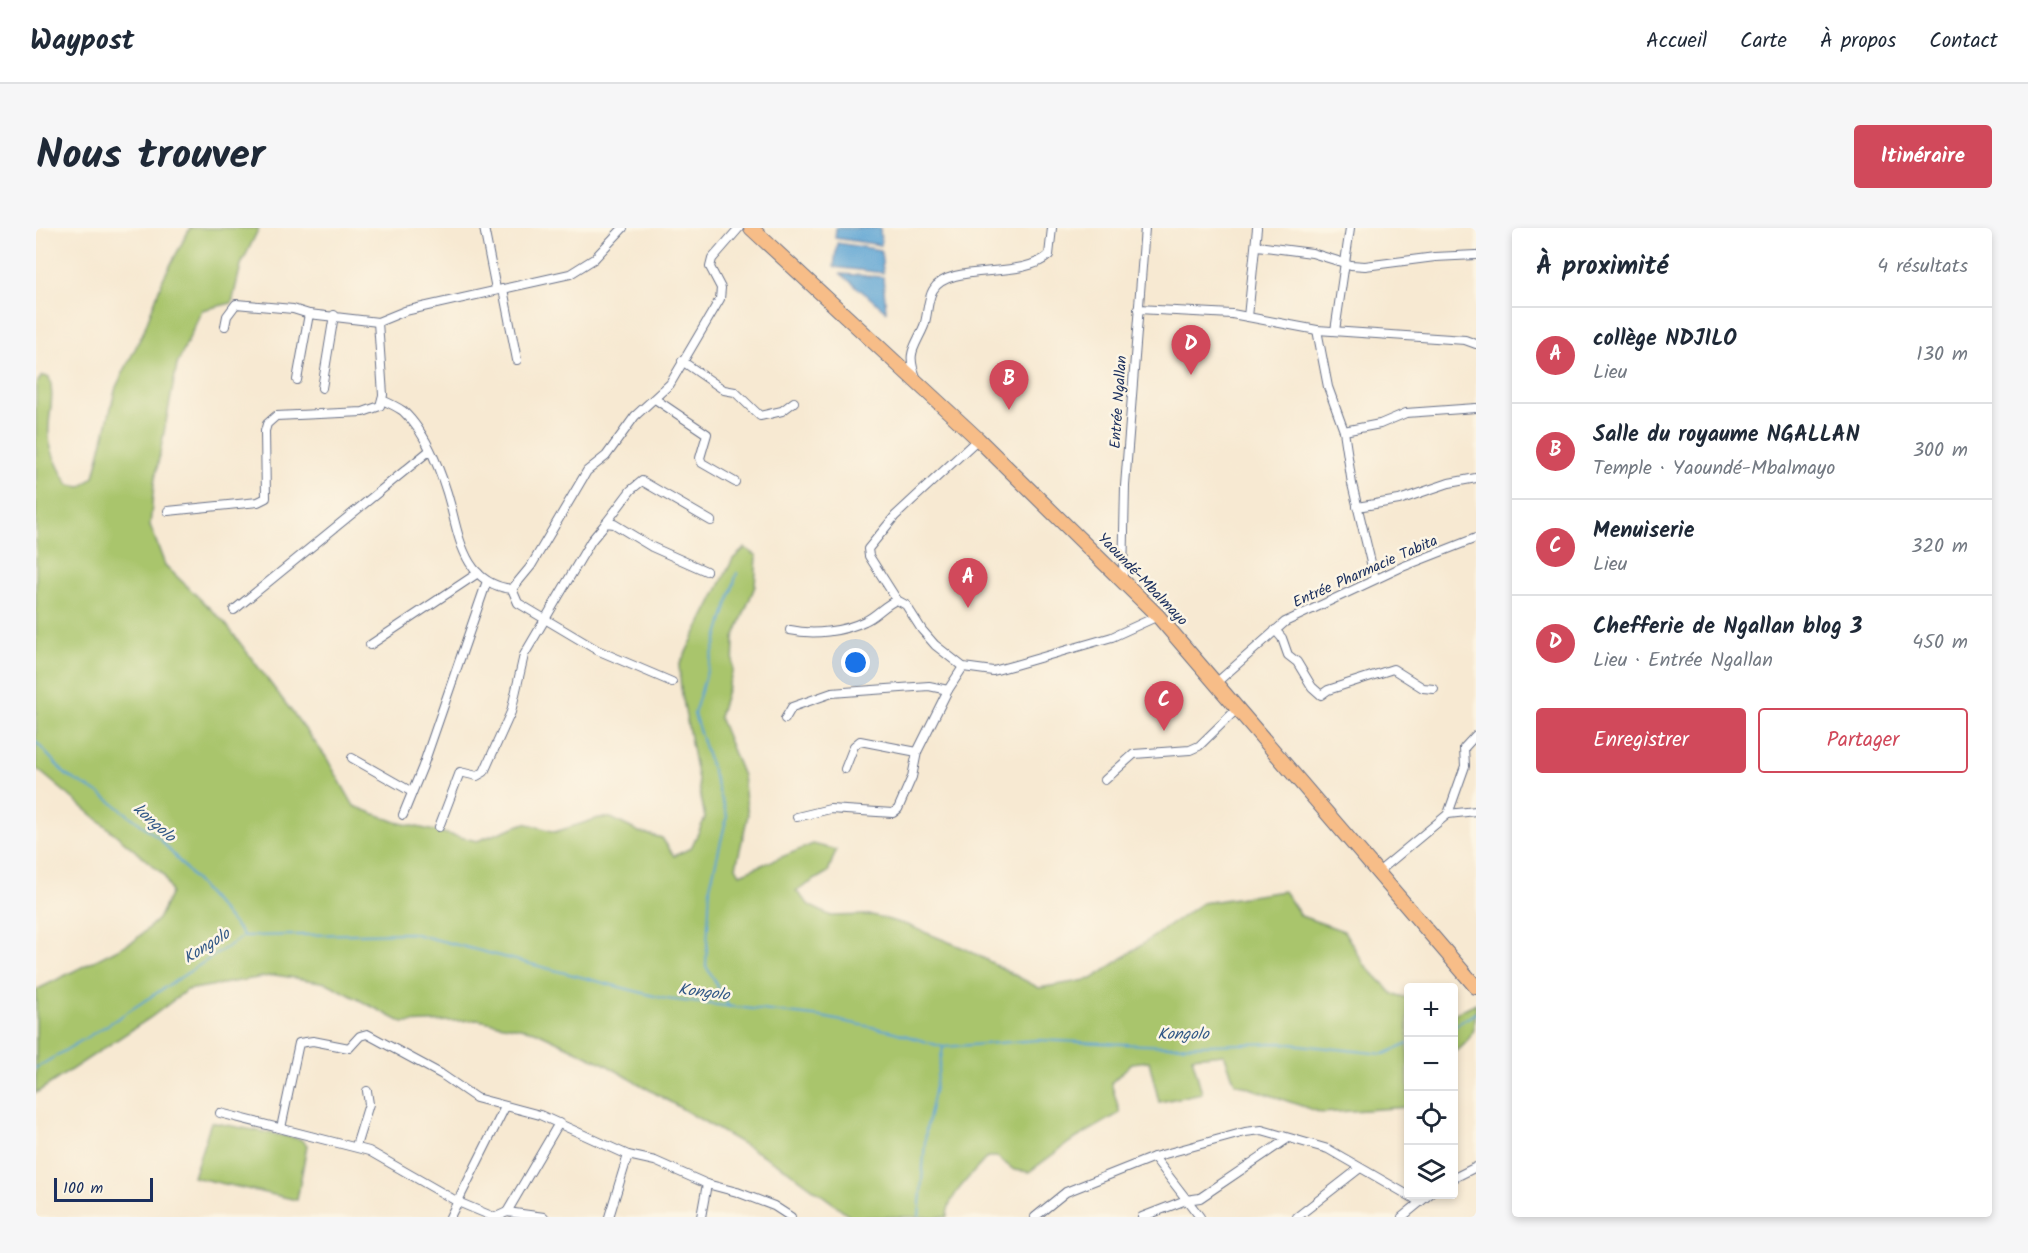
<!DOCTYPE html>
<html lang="fr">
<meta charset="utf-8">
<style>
:root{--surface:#fff;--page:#f6f6f7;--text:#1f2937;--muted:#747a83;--line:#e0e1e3;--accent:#d1495b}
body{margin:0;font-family:Kalam,sans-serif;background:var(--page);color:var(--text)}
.controls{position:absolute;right:18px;bottom:18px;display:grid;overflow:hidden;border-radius:6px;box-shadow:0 3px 9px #0003}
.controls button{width:54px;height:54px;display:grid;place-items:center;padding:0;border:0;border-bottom:2px solid var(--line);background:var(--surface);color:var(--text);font:30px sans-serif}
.scale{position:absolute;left:18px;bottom:15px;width:99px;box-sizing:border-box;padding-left:6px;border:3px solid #1b2f5e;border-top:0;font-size:16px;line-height:21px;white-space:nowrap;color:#1b2f5e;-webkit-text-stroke:4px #fcf5e5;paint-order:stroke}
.you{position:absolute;left:820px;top:435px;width:21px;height:21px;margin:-15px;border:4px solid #fff;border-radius:50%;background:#1a73e8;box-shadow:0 0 0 9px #1a73e833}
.badge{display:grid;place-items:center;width:39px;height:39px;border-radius:50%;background:var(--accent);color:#fff;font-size:20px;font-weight:700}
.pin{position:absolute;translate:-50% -50px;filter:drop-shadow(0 2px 3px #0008)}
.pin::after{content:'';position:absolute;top:32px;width:21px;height:18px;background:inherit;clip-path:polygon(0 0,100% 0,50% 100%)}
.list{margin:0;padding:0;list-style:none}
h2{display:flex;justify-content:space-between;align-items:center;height:78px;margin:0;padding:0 24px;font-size:26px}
h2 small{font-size:20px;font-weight:400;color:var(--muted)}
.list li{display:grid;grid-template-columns:39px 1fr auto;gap:18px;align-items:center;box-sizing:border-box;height:96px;padding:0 24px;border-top:2px solid var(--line)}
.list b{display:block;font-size:22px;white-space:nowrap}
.list p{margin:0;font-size:20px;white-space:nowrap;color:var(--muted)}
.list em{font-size:20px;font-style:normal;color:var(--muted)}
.actions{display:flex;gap:12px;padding:18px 24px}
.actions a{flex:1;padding:14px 0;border:2px solid var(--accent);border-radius:6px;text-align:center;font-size:21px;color:var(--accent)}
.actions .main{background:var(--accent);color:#fff}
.icon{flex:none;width:33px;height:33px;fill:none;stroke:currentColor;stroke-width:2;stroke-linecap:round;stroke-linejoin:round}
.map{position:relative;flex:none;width:1440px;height:989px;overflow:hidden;border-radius:6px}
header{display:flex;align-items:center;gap:36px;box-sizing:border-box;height:84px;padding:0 30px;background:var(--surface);border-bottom:2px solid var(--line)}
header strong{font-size:28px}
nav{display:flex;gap:33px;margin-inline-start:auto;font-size:21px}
.intro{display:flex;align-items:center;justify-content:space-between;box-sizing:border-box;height:144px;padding:0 36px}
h1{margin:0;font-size:42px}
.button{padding:15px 27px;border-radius:6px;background:var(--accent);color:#fff;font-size:21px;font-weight:700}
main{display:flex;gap:36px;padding:0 36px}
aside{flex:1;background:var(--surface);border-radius:6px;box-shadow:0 3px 9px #0003}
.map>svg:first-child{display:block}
</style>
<header>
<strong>Waypost</strong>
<nav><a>Accueil</a><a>Carte</a><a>À propos</a><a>Contact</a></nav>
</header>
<div class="intro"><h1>Nous trouver</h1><a class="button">Itinéraire</a></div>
<main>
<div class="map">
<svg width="1440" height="989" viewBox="0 0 1440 989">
<rect width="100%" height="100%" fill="#fcf5e5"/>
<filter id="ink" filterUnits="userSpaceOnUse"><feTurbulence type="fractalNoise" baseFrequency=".0167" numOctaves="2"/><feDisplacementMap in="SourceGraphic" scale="12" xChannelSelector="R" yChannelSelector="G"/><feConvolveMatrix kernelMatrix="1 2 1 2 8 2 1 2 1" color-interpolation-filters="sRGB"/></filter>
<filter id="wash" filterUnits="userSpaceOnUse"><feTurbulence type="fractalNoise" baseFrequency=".008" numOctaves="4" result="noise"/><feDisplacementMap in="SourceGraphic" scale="24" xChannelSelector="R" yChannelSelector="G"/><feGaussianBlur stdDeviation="1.35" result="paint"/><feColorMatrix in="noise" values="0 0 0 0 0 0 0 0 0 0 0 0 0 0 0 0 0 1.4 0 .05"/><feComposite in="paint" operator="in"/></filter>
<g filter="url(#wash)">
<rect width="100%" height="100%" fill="#f7e9d2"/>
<g fill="#a9c56c" stroke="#627a65" stroke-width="1.5">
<path d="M154,0h69l-18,37 -9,38 -30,7 -25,55 -23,119 -4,41 15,40 60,58 101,134 28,49 42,16 81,19 48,-18 30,9 44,-14h12l28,14 23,6 12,18 17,-8 14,-30 -24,-129 -2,-23 54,-107 12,-11 12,8 -2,30 -21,52 -1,32 -14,47 24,59 5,39 -12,52 4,7 73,-30 23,6 -8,22 -32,19 14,15 21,10 41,-1 35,10 59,24 73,39 53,-9 110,-76 82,-12 17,25 43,15 20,33 29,30 15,4v109l-86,6 -87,-30 -11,-29 -32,3 10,36 -43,9 -10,-41 -17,2 -21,20 9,30 -50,29 -41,30 -15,-2 -17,-13h-10c-12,15 -41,40 -40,60h-95l-66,-48 -183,-106 -68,-32 -57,-11 -75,3 -76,-40 -52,-8 -88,15 -37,28 -114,75v-103l98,-49 24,-22 13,-26 -7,-18 -128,-107v-384l6,-8 7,1c7,20 -2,40 0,61 2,16 11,33 20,47l12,2 13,-10 22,-90 27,-54 20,-54z"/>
<path d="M1440,775c0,19 -3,40 -22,49v-38z"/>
<polygon points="175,894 264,911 271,917 261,972 157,949"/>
</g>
<g fill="#5ea5d4" stroke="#3c6a99" stroke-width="1.5">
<polygon points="800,0 844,0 845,17 799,10"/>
<polygon points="801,15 845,22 847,45 798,39"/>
<polygon points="805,46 847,49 850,83"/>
</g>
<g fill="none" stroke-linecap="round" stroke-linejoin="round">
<g stroke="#5ea5d4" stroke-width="2">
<polyline points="0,514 30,547 66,567 123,610 208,708"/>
<polyline points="693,779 670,738 674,659 691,588 658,486 701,345"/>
<polyline points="1418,798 1440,785"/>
<polyline points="0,840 73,796 208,708 375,705 630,771 786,789 855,803 907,819 1002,812 1130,818 1245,815 1348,826 1372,816"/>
<polyline points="883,989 890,902 907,820"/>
</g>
</g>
</g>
<g filter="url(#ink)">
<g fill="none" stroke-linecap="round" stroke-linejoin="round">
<g stroke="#687087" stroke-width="10">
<g id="minor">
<polyline points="448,0 460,61"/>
<polyline points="1221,18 1276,25 1315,37 1329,38 1399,29 1440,27"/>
<polyline points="467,61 481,132"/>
<polyline points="1102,81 1196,86 1281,102 1429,112 1440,116"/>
<polyline points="1212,89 1221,0"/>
<polyline points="189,98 191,88 200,76 257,81 273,86"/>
<polyline points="1281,102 1292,159 1308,203 1316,256 1339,351"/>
<polyline points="1299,103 1314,0"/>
<polyline points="646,133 688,162 699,164 724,188 746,183 758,174"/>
<path d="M880,149c-10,-25 -1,-29 8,-51 4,-11 3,-26 9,-36 16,-28 89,-10 116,-35l3,-27"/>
<polyline points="261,152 273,86 342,94"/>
<polyline points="286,160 298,87"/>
<polyline points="619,171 671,206 664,230 666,235 699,254"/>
<path d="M346,172c7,3 15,7 21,11 24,22 40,65 48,96 9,36 16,77 61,82l19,-23 56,-95 19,-15 29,-40 35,-32 50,-85 1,-11 -11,-21 2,-8 27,-31"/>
<polyline points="1308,203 1344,196 1370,185 1440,180"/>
<polyline points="942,211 859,288 832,321 833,328 861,372 870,377 886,402 899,417 927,439 957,443 979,437 1076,409 1122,388"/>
<polyline points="1321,279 1363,272 1413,255 1440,250"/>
<polyline points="132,283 222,274 230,270 229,203 231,196 240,188 327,184 344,178 347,167 342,94 369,83 534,46 558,31 587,0"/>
<polyline points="570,295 595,262 606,253 675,293"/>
<polyline points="1087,350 1089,258 1109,0"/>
<polyline points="476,361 482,375 561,422 636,454"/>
<polyline points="198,382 393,223"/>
<path d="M754,402c23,5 53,2 75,-9 12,-5 20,-17 32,-21"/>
<polyline points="1239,402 1246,410 1252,427 1261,434 1276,459 1285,467 1292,462 1357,441 1387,460 1398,461"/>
<polyline points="334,417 442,345"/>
<polyline points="1180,455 1249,394 1366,339 1440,310"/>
<polyline points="749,491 756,479 796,465 809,464 893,458 912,462"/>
<polyline points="316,530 376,564"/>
<polyline points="809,541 818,518 824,513 881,524"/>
<polyline points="1069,552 1098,526 1154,522 1163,518 1202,480"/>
<polyline points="1412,586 1440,583"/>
<polyline points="367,587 387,538 451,353"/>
<polyline points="761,589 794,581 857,585 862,581 876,549 881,524 912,462 927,439"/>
<polyline points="403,599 424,544 441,548 448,544 475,484 488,427 555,313 570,295 578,296 616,319 670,343"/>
<polyline points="1341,645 1412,586 1429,538 1428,520 1440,507"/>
<polyline points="184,885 333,923 422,974 458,989"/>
<polyline points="245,900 263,815 277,813 313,820 324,808 331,806 405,846 440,870 504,887 592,927 619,933 671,956 701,964 738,978 755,989"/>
<polyline points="320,918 333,876 331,863"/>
<polyline points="1418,950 1440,939"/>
<polyline points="471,984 523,895"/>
<polyline points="414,989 469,879"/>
<polyline points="460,989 471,984 508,989"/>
<polyline points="573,989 592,927"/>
<polyline points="665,989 671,956"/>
<polyline points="999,989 1030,964 1118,929"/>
<polyline points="1106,989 1150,972 1164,970 1251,911"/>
<polyline points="1164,989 1118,929 1209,904 1226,902 1292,921 1384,974"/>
<polyline points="1261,989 1324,940"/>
<polyline points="1366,989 1394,966"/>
</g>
</g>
<g stroke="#687087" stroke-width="16">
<polyline id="trunk" points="715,0 942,211 1122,388 1440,759"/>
</g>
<use href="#minor" stroke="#fff" stroke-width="8"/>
<use href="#trunk" stroke="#f7bd88" stroke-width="14"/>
</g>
</g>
<g text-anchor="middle" stroke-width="5" stroke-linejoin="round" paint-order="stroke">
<g font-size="15" fill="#1b2f5e" stroke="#fcf5e5">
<text transform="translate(1082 174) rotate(-86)" y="5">Entrée Ngallan</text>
<text transform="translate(1329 343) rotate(-24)" y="5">Entrée Pharmacie Tabita</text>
<text transform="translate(1107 351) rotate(46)" y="5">Yaoundé-Mbalmayo</text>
</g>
<g font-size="16" font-style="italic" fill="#325887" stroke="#fcf5e5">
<text transform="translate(119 594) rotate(41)" y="6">kongolo</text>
<text transform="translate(170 717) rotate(-32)" y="6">Kongolo</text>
<text transform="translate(668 763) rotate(7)" y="6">Kongolo</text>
<text x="1147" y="811">Kongolo</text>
</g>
</g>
</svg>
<div class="controls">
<button>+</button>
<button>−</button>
<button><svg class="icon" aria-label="locate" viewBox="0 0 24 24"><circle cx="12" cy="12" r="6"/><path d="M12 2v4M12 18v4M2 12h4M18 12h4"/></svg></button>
<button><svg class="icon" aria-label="layers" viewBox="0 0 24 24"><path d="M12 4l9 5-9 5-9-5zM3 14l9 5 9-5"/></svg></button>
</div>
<div class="scale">100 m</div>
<div class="you"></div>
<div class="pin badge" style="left:932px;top:380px">A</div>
<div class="pin badge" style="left:973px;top:182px">B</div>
<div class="pin badge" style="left:1128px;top:503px">C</div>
<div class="pin badge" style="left:1155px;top:147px">D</div>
</div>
<aside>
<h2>À proximité<small>4 résultats</small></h2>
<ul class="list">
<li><span class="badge">A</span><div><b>collège NDJILO</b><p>Lieu</p></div><em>130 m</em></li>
<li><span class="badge">B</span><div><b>Salle du royaume NGALLAN</b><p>Temple · Yaoundé-Mbalmayo</p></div><em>300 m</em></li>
<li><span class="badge">C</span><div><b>Menuiserie</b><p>Lieu</p></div><em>320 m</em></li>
<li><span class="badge">D</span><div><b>Chefferie de Ngallan blog 3</b><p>Lieu · Entrée Ngallan</p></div><em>450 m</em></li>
</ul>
<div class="actions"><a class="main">Enregistrer</a><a>Partager</a></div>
</aside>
</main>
